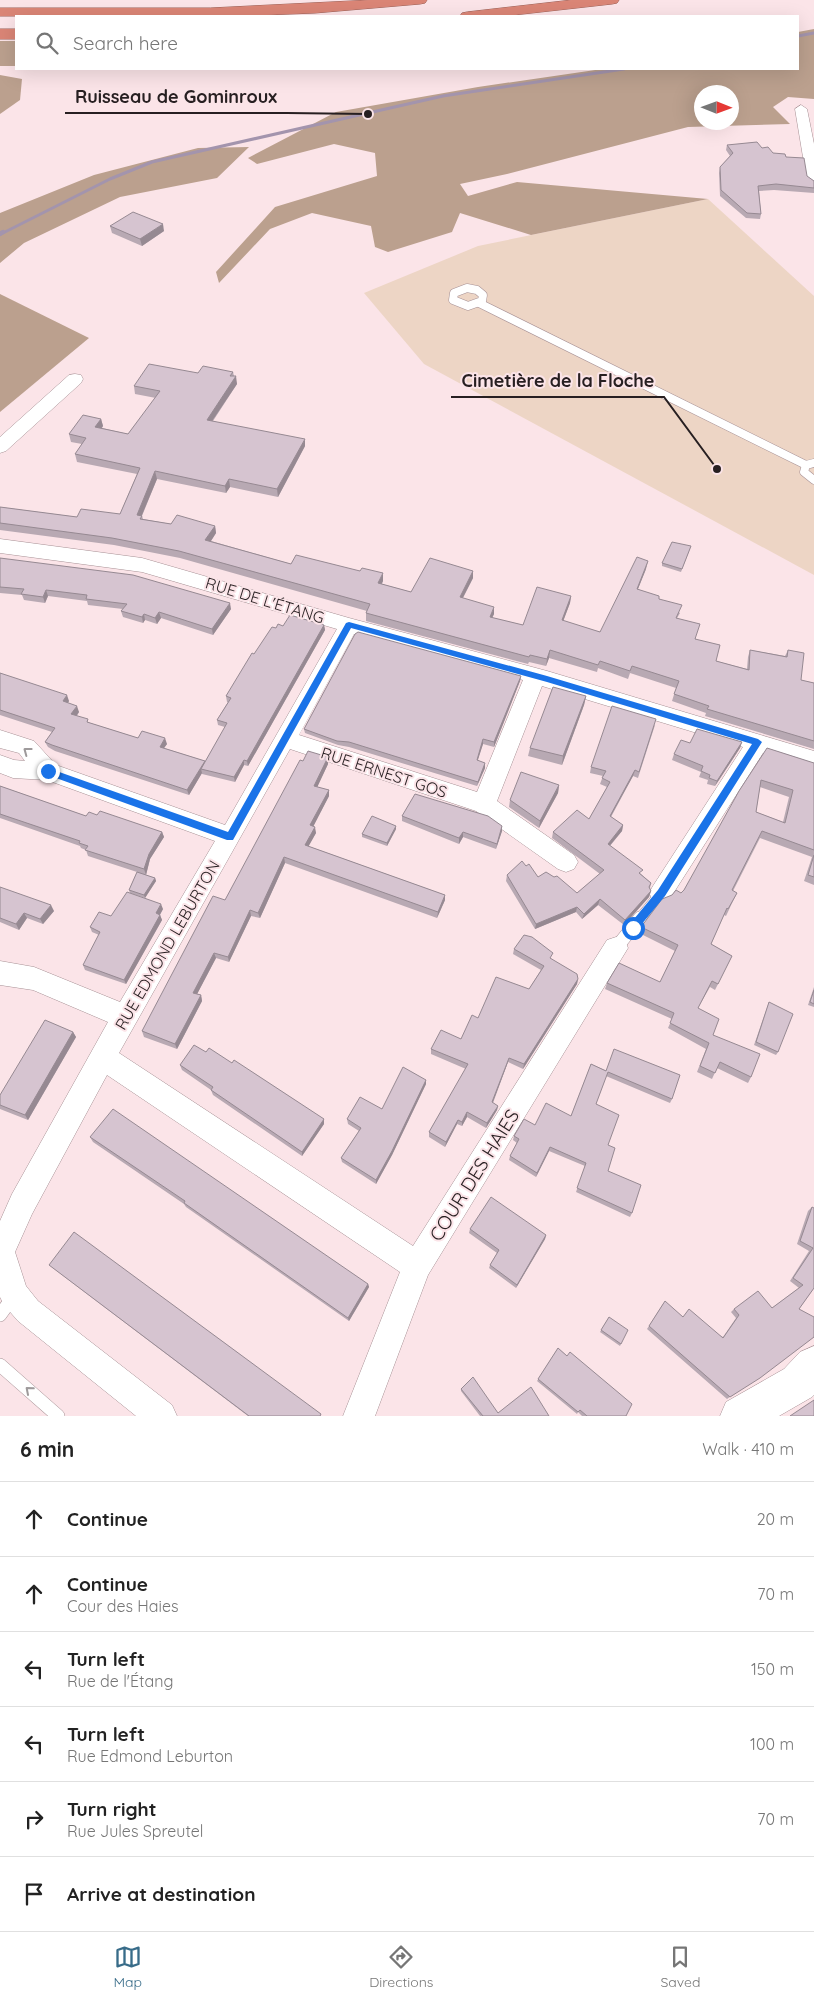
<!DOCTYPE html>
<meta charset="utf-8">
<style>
:root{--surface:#fff;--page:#f2f2f2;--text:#222;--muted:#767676;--line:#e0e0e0;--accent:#386c89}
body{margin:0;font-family:Quicksand,sans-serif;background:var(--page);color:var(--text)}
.compass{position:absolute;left:694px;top:85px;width:45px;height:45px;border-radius:50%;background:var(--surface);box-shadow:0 5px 20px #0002;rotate:91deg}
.stop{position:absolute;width:15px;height:15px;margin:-11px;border:4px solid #1a73e8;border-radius:50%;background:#fff}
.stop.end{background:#1a73e8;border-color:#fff;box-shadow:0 1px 5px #0008}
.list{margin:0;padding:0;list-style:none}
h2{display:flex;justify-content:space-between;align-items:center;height:65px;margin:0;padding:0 20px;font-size:21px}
h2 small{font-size:16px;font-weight:400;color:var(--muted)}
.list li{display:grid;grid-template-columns:32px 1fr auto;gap:15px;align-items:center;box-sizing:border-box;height:75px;padding:0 20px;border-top:1px solid var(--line)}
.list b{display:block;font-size:19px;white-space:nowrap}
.list p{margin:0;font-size:16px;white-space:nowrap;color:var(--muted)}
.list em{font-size:16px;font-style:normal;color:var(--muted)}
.icon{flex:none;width:28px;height:28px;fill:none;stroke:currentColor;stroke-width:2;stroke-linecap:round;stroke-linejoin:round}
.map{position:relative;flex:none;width:814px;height:1416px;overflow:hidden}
.search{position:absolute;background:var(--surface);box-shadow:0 5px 20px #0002;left:15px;right:15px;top:15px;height:55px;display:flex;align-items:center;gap:12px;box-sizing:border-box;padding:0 18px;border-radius:0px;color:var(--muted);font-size:19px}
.sheet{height:515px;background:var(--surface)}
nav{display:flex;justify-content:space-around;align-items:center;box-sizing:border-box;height:70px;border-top:1px solid var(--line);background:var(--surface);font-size:14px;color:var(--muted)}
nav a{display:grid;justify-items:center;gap:2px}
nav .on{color:var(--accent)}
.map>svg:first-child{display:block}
</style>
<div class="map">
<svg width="814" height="1416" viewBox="0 0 814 1416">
<rect width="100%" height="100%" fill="#fbe4e8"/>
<polygon fill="#edd5c5" points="708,199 814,296 814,575 424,364 364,293 478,246"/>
<g fill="#bba08e" fill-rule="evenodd">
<path d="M814,29v70l-26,-2 -15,10 17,17 -102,3 -181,47 -47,10 8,12 49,-14 191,17 -177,36 -71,-22 -8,19 -64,20 -13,-5 -4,-21 -59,-13 -42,16 -51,54 -3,-11 59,-65 102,-31 -2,-23 -41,-9 -77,20 -9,-6 88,-46 142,-25 124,-18h196v-37zM702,92h30v30h-30z"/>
<rect x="0" y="41" width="16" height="25"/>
<polygon points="0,75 22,79 20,100 0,114"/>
<polygon points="249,147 217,178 120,197 24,243 0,263 0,213 94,175 198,148"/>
<polygon points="0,294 89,338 0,412"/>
</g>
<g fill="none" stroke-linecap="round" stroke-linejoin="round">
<g stroke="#a394ad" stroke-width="3">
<polyline points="798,36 814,33"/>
<polyline points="1,234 110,179 152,162 443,96 624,69"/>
</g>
<polyline stroke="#a394ad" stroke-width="4.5" points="0,234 3,232"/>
<g stroke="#a79195" stroke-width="9">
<g id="lane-far2">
<polygon points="467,288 477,290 483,295 482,301 468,306 453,300 454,293"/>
<polyline points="479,303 806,465"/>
<polyline points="814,463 806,465 804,472 814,480"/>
</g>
</g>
<g stroke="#a79195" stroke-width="11">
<polyline id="lane-far1" points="639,920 661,893"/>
</g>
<g stroke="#a79195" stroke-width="14">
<g id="lane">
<polyline points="616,948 640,918"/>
<polyline points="0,1315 13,1297"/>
<polyline points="0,1365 58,1416"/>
</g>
</g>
<g stroke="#a79195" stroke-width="1">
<g id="street">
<polygon points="801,105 807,109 814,144 814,185 807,181 795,109"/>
<polygon points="75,374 81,375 83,379 81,383 6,451 0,453 0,437 69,375"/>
<path d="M0,539l142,19 207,60 198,53 267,80v18l-51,-16 -94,147 -8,4 -8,-4 -4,-7 4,-7 90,-139 -201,-61 -45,115 77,54 4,7 -4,7 -8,3 -8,-3 -82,-58 -186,-62 -171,304 294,193 194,-306 9,-3 9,3 3,8 -200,327 -53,141h-32l57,-144 -293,-197 -75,139 -17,38 11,34 12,15 134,104 5,11h-41l-118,-95 -14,-16 -4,-8v-76l12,-27 96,-172 -75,-32 -33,-5v-24l34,6 86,35 95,-161 -168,-61 -34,-2 -13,-5v-18l14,5 11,1 -6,-8 -19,-5v-18l34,11 22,24 169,60 112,-196 -195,-57 -142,-19zM354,634l169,46 -46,112 -178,-57z"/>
</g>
</g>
<g stroke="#a79195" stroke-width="1">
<polygon id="secondary" points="814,1346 814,1395 812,1397 779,1416 720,1416 726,1402 784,1369 800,1352"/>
</g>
<g stroke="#9b6158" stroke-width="1">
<g id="highway">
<polygon points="371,0 427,0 425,3 420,4 315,13 239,16 0,16 0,8 210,8"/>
<polygon points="572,0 619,0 617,3 612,4 505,16 460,16 462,13 467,12"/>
<rect x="0" y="29" width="16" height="10"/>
</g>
</g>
<use href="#lane-far2" stroke="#fff" stroke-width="8"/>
<use href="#lane-far1" stroke="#fff" stroke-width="10"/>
<use href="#lane" stroke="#fff" stroke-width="13"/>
<use href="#street" fill="#fff" fill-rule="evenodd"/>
<use href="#secondary" fill="#fff" fill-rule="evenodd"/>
<use href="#highway" fill="#da8576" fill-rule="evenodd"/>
</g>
<g fill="#b8a9b3" fill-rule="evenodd">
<polygon points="727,145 762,148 773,153 786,157 807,176 814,181 814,193 774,190 759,191 761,214 760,219 746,218 720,196 719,173 720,167 730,156 726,150"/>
<polygon points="110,226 164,231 142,246 112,233"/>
<polygon points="233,372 234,376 237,384 213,421 305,446 278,497 230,487 226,493 157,479 142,516 143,519 171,524 215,526 216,533 211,541 291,564 383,581 382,584 411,592 473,571 473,578 463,598 494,614 492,618 523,625 571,596 570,603 563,621 600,632 646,569 638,589 659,599 680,613 677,618 716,661 747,669 748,657 750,650 785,656 788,650 801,680 814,683 814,749 705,716 706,713 672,701 676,688 630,673 628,679 598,668 597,672 549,658 546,666 529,662 528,664 366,621 366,613 367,611 180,558 114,545 0,530 0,507 77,517 120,514 137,474 77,462 75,454 82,444 71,442 69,434 101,419 103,426 102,428 128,434 156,398 135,394 134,386 198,373"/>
<polygon points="691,546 681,572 662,566 662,563"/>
<polygon points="0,558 231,609 213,635 161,618 157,624 145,620 143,623 123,617 121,611 123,609 88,605 87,601 48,596 45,603 24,600 22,595 0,593"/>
<polygon points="324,625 325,630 248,766 244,765 235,782 202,774 202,773 189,795 55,751 48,747 45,742 52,732 0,715 0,673 69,701 68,703 79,712 77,716 90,723 138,738 167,744 164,748 205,761 205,762 225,727 218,725 217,720 228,702 227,702 226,696 254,654 276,628 283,626"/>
<polygon points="521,676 520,681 494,747 483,744 478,760 485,768 477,786 349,747 338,745 305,733 304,729"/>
<polygon points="586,696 584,705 562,765 528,756 530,748"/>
<polygon points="655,725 638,778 633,776 611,817 623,825 622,831 610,846 651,883 650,888 651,891 649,897 624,925 598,905 582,919 576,912 535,929 506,881 507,875 526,866 538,877 577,893 600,874 552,838 553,832 589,819 607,787 600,784 603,776 590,773 591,767"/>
<polygon points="742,742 740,748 715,786 707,784 708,780 699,777 701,772 672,760 674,754 690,743"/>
<path d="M767,748l47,15v122l-10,-4 8,-24 -52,-19 -27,53 4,2 -3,6 -8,17 -2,-1 -13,29 21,12 -17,34 -5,-3 -12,21 15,27 38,42 -3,6 -31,-15 -5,11 -15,-7 9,-23 -38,-21 4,-9 -67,-30 2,-6 53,-1 15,-31 -36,-18 2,-6 43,-37zM760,787l29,10 -6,25 -27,-10z"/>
<polygon points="328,757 328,764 317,787 329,790 329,796 313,826 316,833 308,846 445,895 445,900 437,918 285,863 260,918 251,916 229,962 216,958 197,994 201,995 202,1001 177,1049 144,1037 142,1031 225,900 303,761"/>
<polygon points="559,785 558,793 539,828 509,807 510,800"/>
<polygon points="0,786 86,816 97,815 162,832 164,837 150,859 146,875 155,878 156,881 145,898 130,893 129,890 137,872 88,856 86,850 81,848 80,846 0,818"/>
<polygon points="402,816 502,826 502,831 496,849 463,837 459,844 402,821"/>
<polygon points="396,826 396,829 387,846 362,837 362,834"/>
<polygon points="0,887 54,911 43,924 27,918 19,930 0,922"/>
<polygon points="163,909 160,915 162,920 126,984 85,970 83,965 99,935 92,932 90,927 111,916"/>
<polygon points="514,949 552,959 551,959 578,979 577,984 523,1069 508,1062 493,1103 498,1106 497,1110 486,1128 467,1117 462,1126 457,1124 445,1147 429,1137 429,1132 466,1069 431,1054 431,1049 461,1039 478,1018 529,989 541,970 513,954"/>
<polygon points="814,987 814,1007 808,1005"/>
<polygon points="769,1002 778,1052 776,1055 754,1045"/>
<polygon points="73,1032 76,1037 28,1120 0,1109 0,1095"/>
<polygon points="591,1064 672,1099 670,1103 606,1076 596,1104 608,1145 608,1171 632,1213 630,1217 576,1192 585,1166 549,1151 536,1177 509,1160 510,1156 517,1143 513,1140 514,1136 535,1125 571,1116"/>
<polygon points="180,1065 324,1124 302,1156 213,1095 211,1090 182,1070"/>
<polygon points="426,1080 426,1084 392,1155 376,1184 342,1162 341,1158 359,1131 348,1124 347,1119 382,1109"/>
<polygon points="90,1137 368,1284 369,1287 349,1321 186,1207 184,1204 93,1142"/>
<polygon points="812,1207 814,1288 799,1309 814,1337 727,1399 647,1329 663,1304 683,1317 723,1337 736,1318 731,1312 734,1309 772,1308 799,1288 790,1281 809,1251 797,1244 808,1211"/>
<polygon points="470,1229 546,1235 545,1239 516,1288 489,1268 490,1265 497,1253 469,1233"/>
<polygon points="49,1265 321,1414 321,1416 248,1416 53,1268"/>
<polygon points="609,1317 621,1344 620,1346 600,1332"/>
<polygon points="558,1348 567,1356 626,1416 582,1416 578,1412 577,1414 537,1381"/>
<polygon points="461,1389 498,1413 549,1416 480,1416 461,1391"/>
</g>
<g fill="#968992">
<polygon points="163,224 164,231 142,246 140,239"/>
<polygon points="236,376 237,384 208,427 207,420"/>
<polygon points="101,419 103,426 97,434 95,427"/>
<polygon points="305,439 305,446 278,497 277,489"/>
<polygon points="155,471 157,479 139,522 137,515"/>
<polygon points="229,479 230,487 226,493 225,486"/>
<polygon points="215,526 216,533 207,547 205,540"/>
<polygon points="648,561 646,569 635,596 637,589"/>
<polygon points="473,571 473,578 459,605 460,597"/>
<polygon points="383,573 383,581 378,590 378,583"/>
<polygon points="46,590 48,596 45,603 43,597"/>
<polygon points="571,596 570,603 561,627 562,620"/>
<polygon points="230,603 231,609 213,635 212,629"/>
<polygon points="494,607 494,614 489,624 490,617"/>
<polygon points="159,612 161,618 157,624 155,618"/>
<polygon points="144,614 145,620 143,623 142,617"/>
<polygon points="324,625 325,630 248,766 247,761"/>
<polygon points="550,650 549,658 546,666 547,659"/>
<polygon points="521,676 520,681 494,747 494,742"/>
<polygon points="67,695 69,701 65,707 63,701"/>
<polygon points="586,696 584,705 562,765 563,756"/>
<polygon points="77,706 79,712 73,720 71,714"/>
<polygon points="165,738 167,744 161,752 160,747"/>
<polygon points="483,739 483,744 476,765 477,760"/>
<polygon points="742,742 740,748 715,786 717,781"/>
<polygon points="328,757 328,764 315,792 314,786"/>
<polygon points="244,760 244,765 235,782 234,777"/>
<polygon points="205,761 206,766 201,769 202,773 189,795 187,790"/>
<polygon points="485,763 485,768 477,786 478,782"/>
<polygon points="635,770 633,776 608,821 610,816"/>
<polygon points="559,785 558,793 539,828 540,821"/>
<polygon points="329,790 329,796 311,831 310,825"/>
<polygon points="623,825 622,831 606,850 608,844"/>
<polygon points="396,826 396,829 387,846 387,843"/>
<polygon points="502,826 502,831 496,849 497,844"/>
<polygon points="315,827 316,833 306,851 305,845"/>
<polygon points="162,832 164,837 150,859 146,875 144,869 149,854"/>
<polygon points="463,832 463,837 459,844 459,838"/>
<polygon points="284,857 285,863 260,918 258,913"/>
<polygon points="155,878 156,881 145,898 144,895"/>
<polygon points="651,891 649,897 624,925 625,920"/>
<polygon points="445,895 445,900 437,918 438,912"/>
<polygon points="600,899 598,905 582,919 584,914"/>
<polygon points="161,904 163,909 158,918 156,913"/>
<polygon points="51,905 54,911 43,924 40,919"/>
<polygon points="577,907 576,912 535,929 536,924"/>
<polygon points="250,910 251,916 229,962 228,957"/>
<polygon points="24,913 27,918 19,930 16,924"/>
<polygon points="160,915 162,920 126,984 124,980"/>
<polygon points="214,953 216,958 195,998 193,993"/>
<polygon points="578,979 577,984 523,1069 524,1064"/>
<polygon points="201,995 202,1001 177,1049 175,1044"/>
<polygon points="73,1032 76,1037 28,1120 25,1115"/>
<polygon points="509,1058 508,1062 491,1107 492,1102"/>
<polygon points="426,1080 426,1084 392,1155 376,1184 376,1180"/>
<polygon points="498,1106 497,1110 486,1128 487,1123"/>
<polygon points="467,1112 467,1117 462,1126 462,1122"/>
<polygon points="324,1119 324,1124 302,1156 302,1152"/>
<polygon points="458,1120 457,1124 445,1147 446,1142"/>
<polygon points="550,1147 549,1151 536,1177 537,1173"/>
<polygon points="546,1235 545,1239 516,1288 517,1285"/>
<polygon points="368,1284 369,1287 349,1321 348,1318"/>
</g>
<g fill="#d6c4d0" stroke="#968992" fill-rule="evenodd">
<polygon points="757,142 762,148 768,147 773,153 785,154 786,157 804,158 807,176 814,181 814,188 776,184 758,186 761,214 747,213 721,190 720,167 733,153 727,145"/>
<polygon points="133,212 163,224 140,239 110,226"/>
<polygon points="149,364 198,373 203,366 233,372 230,376 236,376 207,420 305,439 277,489 229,479 225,486 155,471 137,515 142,516 140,519 171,524 177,515 215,526 205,540 291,564 296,555 360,571 362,568 383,573 378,583 411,592 430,558 473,571 460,597 494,607 490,617 523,625 537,587 571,596 562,620 600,632 637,557 648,561 637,589 659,596 659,599 682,605 676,618 700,624 695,639 720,645 716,661 749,670 750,650 787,657 788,650 804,653 801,680 814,683 814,741 707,709 709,706 674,694 679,681 632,666 630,671 600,661 598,665 550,650 547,659 530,655 529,657 366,613 370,604 179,551 112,538 0,523 0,507 77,517 81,509 120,514 140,468 75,454 86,438 69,434 83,415 101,419 95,427 128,434 160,391 134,386"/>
<polygon points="672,542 691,546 682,569 662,563"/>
<polygon points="0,558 133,575 230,603 212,629 159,612 155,618 144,614 142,617 121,611 127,604 86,599 87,595 46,590 43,597 21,594 24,589 0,587"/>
<polygon points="290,615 324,625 247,761 244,760 234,777 201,769 227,723 217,720 231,698 226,696 252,653 254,654 272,627 276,628 278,624 283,626"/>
<polygon points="358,632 521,676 494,742 483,739 477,760 485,763 478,782 349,742 337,741 304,729 355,634"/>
<polygon points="0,673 67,695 63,701 77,706 71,714 88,719 87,722 138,738 142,731 165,738 160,747 205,761 187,790 52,745 45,742 55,728 0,710"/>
<polygon points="553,687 586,696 563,756 530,748"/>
<polygon points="612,706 656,719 639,772 635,770 610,816 623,825 608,844 643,870 639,873 651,883 649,887 651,891 625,920 600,899 584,914 577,907 536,924 507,875 522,861 526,866 529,864 538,877 546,872 554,877 557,876 577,893 604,870 553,832 577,810 589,819 610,782 602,778 606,771 591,767"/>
<polygon points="697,729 742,742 717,781 709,778 710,775 701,771 703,766 674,754 681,740 690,743"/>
<path d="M767,748l47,15v87l-52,-19 -30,59 5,3 -9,16 -1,-1 -16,36 21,12 -14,28 -6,-3 -14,27 21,11 -6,16 47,19 -9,23 -31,-15 -5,11 -15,-7 9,-23 -39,-20 4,-10 -67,-30 12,-20 41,19 18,-37 -37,-18 21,-28 10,-4 4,-5 5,3 3,-3 55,-99zM761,780l32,10 -8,33 -29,-11z"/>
<polygon points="308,751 328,757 314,786 329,790 310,825 315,827 305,845 445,895 438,912 284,857 258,913 250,910 228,957 214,953 193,993 201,995 175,1044 142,1031 213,896 225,900 300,760 303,761"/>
<polygon points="521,772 559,785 540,821 510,800"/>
<polygon points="0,786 86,816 89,812 97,815 100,811 162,832 149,854 144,869 85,850 88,846 79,843 80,841 0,814"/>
<polygon points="415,794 488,816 502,826 497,844 463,832 459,838 402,816"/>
<polygon points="372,816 396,826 387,843 362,834"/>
<polygon points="814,855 814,877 808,875"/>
<polygon points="137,872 155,878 144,895 129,890"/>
<polygon points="0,887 51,905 40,919 24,913 16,924 0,918"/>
<polygon points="127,892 161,904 156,913 160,915 124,980 83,965 100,932 90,927 99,912 111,916"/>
<polygon points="524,935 532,937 553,953 550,958 577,974 578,979 524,1064 509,1058 492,1102 498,1106 487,1123 467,1112 462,1122 458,1120 446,1142 429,1132 468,1064 431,1049 441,1030 461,1039 472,1015 478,1018 496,977 529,989 544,966 514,949"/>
<polygon points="814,990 814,1004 810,1002"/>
<polygon points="769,1002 793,1014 778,1052 756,1042"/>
<polygon points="45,1020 73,1032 25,1115 0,1105 0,1095"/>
<polygon points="194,1045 206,1052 209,1048 232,1063 234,1060 324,1119 302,1152 211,1090 213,1087 180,1065"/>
<polygon points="614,1049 680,1075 672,1099 608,1072 596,1104 619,1115 608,1145 615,1148 608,1171 641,1185 632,1213 577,1188 586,1163 550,1147 537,1173 510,1156 519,1139 514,1136 524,1119 535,1125 546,1103 571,1116 591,1064 606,1071"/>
<polygon points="403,1067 426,1080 392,1151 376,1180 341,1158 361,1128 347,1119 360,1097 382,1109"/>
<polygon points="113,1109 368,1284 348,1318 184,1203 185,1201 90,1137"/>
<polygon points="491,1197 546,1235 517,1285 490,1265 499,1250 470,1229"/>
<polygon points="812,1207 814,1208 814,1288 799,1309 814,1317 814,1337 760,1378 730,1397 649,1326 665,1301 683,1317 689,1309 723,1338 739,1315 734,1309 758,1291 772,1308 803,1285 793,1278 813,1248 800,1241"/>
<polygon points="74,1232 321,1414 320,1416 249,1416 49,1265"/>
<polygon points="609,1317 628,1330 621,1344 601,1330"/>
<polygon points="558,1348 567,1356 570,1352 632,1404 626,1416 587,1416 580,1410 578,1412 538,1379"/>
<polygon points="473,1377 498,1413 531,1387 549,1416 483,1416 461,1389"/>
<polygon points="814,1400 814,1416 790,1416"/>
</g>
<defs><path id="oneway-chevron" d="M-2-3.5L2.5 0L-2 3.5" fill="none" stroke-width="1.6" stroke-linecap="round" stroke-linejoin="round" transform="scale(1.25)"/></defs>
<g stroke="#9e9a9b">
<use href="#oneway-chevron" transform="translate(27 751) rotate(-143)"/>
<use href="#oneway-chevron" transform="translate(29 1390) rotate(-139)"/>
</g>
<polygon fill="#1a73e8" points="349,622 547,676 758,739 762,742 665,896 636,931 633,932 629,931 629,925 658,890 752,744 547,682 351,628 233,840 227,840 45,774 44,771 48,768 228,832 346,623"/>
<g text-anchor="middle" stroke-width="4" stroke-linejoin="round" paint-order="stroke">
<g font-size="16" fill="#271f21" stroke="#fbe4e8">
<text transform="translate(265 600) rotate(17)" y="6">RUE DE L'ÉTANG</text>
<text transform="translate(384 772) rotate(18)" y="6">RUE ERNEST GOS</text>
<text transform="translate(167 945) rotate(-60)" y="6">RUE EDMOND LEBURTON</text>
</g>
<g font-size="19" fill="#271f21" stroke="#fbe4e8">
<text transform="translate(474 1175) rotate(-58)" y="7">COUR DES HAIES</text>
</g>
</g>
<path fill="none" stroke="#271f21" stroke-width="2" d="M368 114L287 113H65M717 469L664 397H451"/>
<g fill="#271f21" stroke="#fbe4e8" stroke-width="2">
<circle cx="368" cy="114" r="5"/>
<circle cx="717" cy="469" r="5"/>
</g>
<g font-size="18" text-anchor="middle" font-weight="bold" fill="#271f21" stroke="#fbe4e8" stroke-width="4" stroke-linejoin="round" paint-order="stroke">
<text x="176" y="103">Ruisseau de Gominroux</text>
<text x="558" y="387">Cimetière de la Floche</text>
</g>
</svg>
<svg class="compass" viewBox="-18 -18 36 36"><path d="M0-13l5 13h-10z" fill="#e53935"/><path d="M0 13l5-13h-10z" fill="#767676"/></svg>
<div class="stop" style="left:633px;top:928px"></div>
<div class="stop end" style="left:48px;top:771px"></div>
<div class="search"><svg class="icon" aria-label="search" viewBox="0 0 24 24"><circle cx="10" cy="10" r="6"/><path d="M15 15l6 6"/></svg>Search here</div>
</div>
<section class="sheet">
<h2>6 min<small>Walk · 410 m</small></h2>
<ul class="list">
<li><svg class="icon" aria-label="ahead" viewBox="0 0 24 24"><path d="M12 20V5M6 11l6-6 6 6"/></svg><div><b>Continue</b></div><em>20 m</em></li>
<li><svg class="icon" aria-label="ahead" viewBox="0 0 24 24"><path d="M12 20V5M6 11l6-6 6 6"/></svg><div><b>Continue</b><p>Cour des Haies</p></div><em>70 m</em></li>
<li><svg class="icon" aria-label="left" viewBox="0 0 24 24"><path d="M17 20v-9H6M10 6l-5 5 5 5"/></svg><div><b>Turn left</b><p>Rue de l'Étang</p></div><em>150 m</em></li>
<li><svg class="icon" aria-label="left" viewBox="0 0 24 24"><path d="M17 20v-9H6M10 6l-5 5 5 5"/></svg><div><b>Turn left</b><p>Rue Edmond Leburton</p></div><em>100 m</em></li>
<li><svg class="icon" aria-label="right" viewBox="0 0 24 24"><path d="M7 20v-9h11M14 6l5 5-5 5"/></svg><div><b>Turn right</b><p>Rue Jules Spreutel</p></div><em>70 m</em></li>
<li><svg class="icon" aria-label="arrive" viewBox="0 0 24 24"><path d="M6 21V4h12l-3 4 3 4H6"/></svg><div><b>Arrive at destination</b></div></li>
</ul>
</section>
<nav>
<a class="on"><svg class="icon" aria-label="map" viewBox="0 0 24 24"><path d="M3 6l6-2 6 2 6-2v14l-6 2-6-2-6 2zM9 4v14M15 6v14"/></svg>Map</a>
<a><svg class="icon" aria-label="directions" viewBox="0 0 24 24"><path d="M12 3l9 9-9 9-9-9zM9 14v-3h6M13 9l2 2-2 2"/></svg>Directions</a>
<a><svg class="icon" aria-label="saved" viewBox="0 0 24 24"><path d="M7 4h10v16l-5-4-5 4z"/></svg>Saved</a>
</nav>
